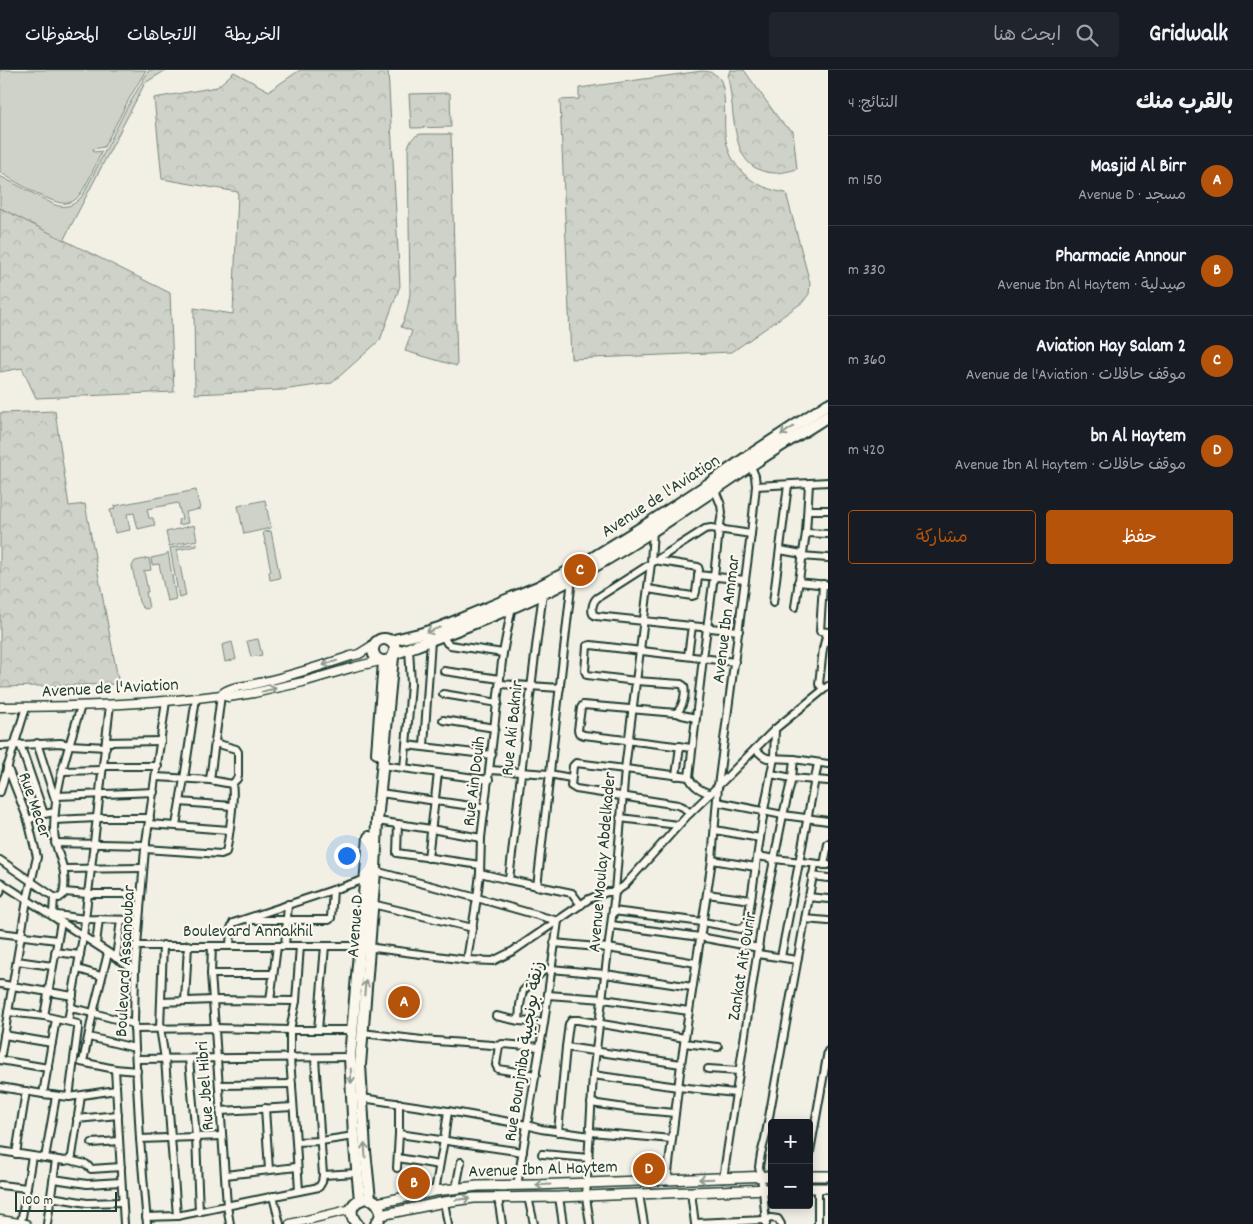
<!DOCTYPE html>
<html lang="ar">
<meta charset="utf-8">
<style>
:root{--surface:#171b24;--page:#20242c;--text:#f1f3f6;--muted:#9ea1a6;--line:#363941;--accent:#b45309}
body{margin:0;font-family:Dekko,"Playpen Sans Arabic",sans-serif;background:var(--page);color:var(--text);direction:rtl}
.controls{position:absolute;right:15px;bottom:15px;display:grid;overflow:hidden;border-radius:5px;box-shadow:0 2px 12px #0003}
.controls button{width:45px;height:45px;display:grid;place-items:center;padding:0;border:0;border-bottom:1px solid var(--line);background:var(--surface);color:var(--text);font:25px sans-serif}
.scale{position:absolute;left:15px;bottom:12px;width:102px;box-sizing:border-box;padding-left:5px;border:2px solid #1f3d34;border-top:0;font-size:14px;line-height:18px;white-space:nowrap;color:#1f3d34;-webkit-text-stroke:4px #fbf7ec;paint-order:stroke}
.you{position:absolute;left:346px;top:785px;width:18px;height:18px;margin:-12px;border:4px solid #fff;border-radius:50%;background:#1a73e8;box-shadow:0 0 0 8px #1a73e833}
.badge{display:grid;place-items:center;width:32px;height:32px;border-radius:50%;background:var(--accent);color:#fff;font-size:16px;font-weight:700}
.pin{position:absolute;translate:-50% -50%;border:2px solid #fff;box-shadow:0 1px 5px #0006}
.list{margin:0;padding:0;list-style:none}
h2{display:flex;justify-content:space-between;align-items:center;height:65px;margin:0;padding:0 20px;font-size:21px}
h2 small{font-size:16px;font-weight:400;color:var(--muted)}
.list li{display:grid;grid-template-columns:32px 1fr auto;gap:15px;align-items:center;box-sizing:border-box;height:90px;padding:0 20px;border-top:1px solid var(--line)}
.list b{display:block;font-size:19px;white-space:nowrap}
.list p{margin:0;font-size:16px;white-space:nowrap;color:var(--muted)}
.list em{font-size:16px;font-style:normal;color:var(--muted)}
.actions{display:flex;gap:10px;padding:15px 20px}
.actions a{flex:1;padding:11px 0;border:1px solid var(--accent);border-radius:5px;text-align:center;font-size:18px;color:var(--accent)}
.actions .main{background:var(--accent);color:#fff}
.icon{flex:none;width:28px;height:28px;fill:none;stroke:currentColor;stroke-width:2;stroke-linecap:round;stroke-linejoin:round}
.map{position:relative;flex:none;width:828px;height:1154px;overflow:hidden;direction:ltr}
header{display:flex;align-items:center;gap:30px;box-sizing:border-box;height:70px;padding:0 25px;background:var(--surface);border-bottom:1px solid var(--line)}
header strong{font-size:24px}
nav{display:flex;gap:28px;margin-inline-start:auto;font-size:18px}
.search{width:350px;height:45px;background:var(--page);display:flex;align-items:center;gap:12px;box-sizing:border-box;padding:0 18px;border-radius:5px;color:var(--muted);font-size:19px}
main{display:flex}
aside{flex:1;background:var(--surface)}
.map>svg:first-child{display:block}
</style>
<header>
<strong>Gridwalk</strong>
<div class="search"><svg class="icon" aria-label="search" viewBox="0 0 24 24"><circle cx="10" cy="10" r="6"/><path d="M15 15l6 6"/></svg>ابحث هنا</div>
<nav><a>الخريطة</a><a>الاتجاهات</a><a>المحفوظات</a></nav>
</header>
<main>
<aside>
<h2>بالقرب منك<small>النتائج: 4</small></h2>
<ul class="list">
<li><span class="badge">A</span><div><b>Masjid Al Birr</b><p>مسجد · Avenue D</p></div><em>150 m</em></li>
<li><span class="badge">B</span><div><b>Pharmacie Annour</b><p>صيدلية · Avenue Ibn Al Haytem</p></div><em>330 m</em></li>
<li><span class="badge">C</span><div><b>Aviation Hay Salam 2</b><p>موقف حافلات · Avenue de l'Aviation</p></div><em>360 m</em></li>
<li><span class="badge">D</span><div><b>bn Al Haytem</b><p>موقف حافلات · Avenue Ibn Al Haytem</p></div><em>420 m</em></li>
</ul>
<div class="actions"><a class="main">حفظ</a><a>مشاركة</a></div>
</aside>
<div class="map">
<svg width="828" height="1154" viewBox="0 0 828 1154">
<defs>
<pattern id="forest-crowns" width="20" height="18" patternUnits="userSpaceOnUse" patternTransform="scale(1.25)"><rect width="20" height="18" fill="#cfd2c8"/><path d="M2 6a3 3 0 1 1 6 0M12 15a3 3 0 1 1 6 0" fill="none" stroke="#b1b5ac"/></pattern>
</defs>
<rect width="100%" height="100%" fill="#f2f0e5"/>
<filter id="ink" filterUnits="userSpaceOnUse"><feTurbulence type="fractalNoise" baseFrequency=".02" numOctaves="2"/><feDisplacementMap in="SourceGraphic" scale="10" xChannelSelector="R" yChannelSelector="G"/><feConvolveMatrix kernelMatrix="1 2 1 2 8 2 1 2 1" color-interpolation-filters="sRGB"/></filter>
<g filter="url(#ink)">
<g fill="#cfd2c8" stroke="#77887e">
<path d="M0,0h146l-17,29 -25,48 -11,2 1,3 8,-1c-5,11 -18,41 -26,48 -4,3 -9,5 -14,4 -11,0 -52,-24 -62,-31z"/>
<path d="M149,0h17l-21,13 -82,158 -63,-33v-32l55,29c13,4 22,-1 29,-12l41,-82z"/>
<polygon points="196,420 200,439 186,442 188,453 179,455 178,450 182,449 178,433 147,439 149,448 153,448 155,455 138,459 134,443 127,444 130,460 115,463 110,440 115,439 114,436"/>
<polygon points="265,430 271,458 244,464 238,436"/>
<polygon points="194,455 197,470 169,476 166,462"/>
<polygon points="271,461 280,508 270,510 269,502 271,501 263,462"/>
<polygon points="197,473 197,476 177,480 186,526 179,528 170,478"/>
<polygon points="168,482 176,529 167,531 159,494 152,495 151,488 165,485"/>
<polygon points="149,488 151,500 144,501 148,522 146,522 149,538 145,539 142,537 139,532 132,496 135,491"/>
<polygon points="258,569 262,585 251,587 247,571"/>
<polygon points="232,572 236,589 225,592 222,575"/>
</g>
<g fill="url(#forest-crowns)" stroke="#77887e">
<polygon points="300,0 388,0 400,216 380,270 332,313 282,320 195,324 194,238 233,244 238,122 162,109 154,28 217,17 234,2 269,21"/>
<path d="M730,0h14l35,49 6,7 8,5 4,38c-7,2 -15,4 -23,4 -34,-2 -37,-31 -41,-58 -1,-13 -3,-26 -5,-39z"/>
<path d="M702,1c9,0 18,4 20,13 4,13 2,36 3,50 4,35 29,54 61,59l24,90 -1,11 -6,8 -71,50 -161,7 -11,-259 19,-1v-11z"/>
<polygon points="450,23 451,57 411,58 409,24"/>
<path d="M421,64h30l6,232 -52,-15 7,-20 -11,-4 6,-16 3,-17 -2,-145c1,-8 5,-13 13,-15z"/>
<polygon points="0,138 170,223 174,322 36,328 22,298 0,302"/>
<polygon points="55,341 69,436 85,434 119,614 0,617 0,343"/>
</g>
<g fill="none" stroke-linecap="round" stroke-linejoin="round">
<g stroke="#1f3d34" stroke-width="10">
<g id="minor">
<polyline points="756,416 828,412"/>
<polyline points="808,440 828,440"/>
<polyline points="806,463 828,464"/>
<polyline points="780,480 802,484"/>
<polyline points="801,486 828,488"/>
<polyline points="698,505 745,510"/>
<polyline points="798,512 828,515"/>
<polyline points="823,514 820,561 828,562"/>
<polyline points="648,519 692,526 695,525 696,522 699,500 698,497 654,490"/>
<path d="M543,523c-13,96 -23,192 -34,287l63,13 9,12"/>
<polyline points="773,533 788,415"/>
<polyline points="795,537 806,463 809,414"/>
<path d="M739,561l-143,-15 -3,-2c-2,-4 0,-13 4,-16l108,-69 6,-1 40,6"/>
<polyline points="443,566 447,573 450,575 503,583"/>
<polyline points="688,586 692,556"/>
<polyline points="444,601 500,609"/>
<polyline points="500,614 560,618"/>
<polyline points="823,619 819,614 823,579 827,562"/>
<polyline points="443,624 498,633"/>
<polyline points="677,643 682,645 696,648"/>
<polyline points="443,650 495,658"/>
<polyline points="106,672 161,671"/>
<polyline points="37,673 55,729"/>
<polyline points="20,674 44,744"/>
<polyline points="406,675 492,685"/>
<polyline points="0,676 60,673 70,675 106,677"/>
<polyline points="424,676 431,570"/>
<path d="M692,678l-108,-13 -5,-2 -1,-3 3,-22 2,-3 93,8c7,-5 10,-19 8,-27l-3,-2 -45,-3 -49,-6 -2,-4 2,-25 4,-1 144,17"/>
<polyline points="755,679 763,686 767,688 794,689 828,694"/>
<polyline points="382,695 489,710"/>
<polyline points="103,696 158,696"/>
<polyline points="404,698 408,652 411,614 409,578"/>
<polyline points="490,700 549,704 571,708"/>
<polyline points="63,701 102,700"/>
<polyline points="771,704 792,708 828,711"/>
<polyline points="676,706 680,676"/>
<polyline points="156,707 210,710 232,714"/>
<polyline points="689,707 625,699 576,693 573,696 571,716 576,719 678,735 683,737 690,743"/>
<polyline points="210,710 221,625"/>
<polyline points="0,722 26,637"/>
<polyline points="380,723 485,738"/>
<path d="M710,724c-9,-4 -17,-7 -21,-17l14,-119 11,-82 5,-46 3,-17 -1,-8 -7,-17"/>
<polyline points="57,726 154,722"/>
<polyline points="180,732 232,736"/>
<polyline points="717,732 783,745 828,751"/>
<polyline points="620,748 678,755"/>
<polyline points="28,750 44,744 55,742"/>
<polyline points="55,750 97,748 150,748"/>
<polyline points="377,751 431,759 481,768"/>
<polyline points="149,754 229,760"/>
<polyline points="398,754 397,783 480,795"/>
<polyline points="176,755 184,709 196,628"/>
<polyline points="715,760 760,768"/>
<polyline points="55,773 146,775"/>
<path d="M145,779l76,5 5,-2c3,-14 9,-56 6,-68l5,-5 1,-3v-24l-2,-3 -21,-6"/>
<polyline points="758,786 775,789 828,795"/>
<polyline points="428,788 438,703"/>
<path d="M0,790l54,37 5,1 4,-3c2,-8 2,-20 0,-27 -3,-13 -9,-24 -9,-38 0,-42 15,-84 27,-124"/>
<polyline points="712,790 756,797"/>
<polyline points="824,795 828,774"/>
<polyline points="64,799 143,798"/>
<polyline points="375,801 477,828 558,851 544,953 517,1116"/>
<polyline points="480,803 509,810"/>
<polyline points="812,806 828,808"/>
<polyline points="0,812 135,900"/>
<path d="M537,817c11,-103 24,-205 35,-308"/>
<polyline points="64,822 88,824 141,824"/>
<polyline points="0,823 2,813"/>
<polyline points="707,824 751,830"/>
<polyline points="808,827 828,829"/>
<polyline points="372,834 473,858"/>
<polyline points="613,841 703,852 741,859 746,855 748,850 764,740 774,688 775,659"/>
<polyline points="50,844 85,849 139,850"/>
<polyline points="53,844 54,827"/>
<polyline points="805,849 828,851"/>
<polyline points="249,850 329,850 331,848 333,820"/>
<polyline points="611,855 700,867 759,878"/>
<polyline points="0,863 57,870"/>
<polyline points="554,873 608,878 696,893"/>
<polyline points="96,874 99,849"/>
<polyline points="163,875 160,958 165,989 177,1146"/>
<polyline points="136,876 359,876 467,890 493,891 513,881 589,829 607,822 615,822 624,816 687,746 718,716 775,659 828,616"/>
<polyline points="212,876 211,904 213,930 227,1136 230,1154"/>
<polyline points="230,876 231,858 233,853 366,809"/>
<polyline points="285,876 288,834"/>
<polyline points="55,882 80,885"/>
<polyline points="758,884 797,890"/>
<polyline points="781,887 818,693"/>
<polyline points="116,888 121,850"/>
<polyline points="467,890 477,828 480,803 481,768 503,583 512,536"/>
<polyline points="17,891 52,896"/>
<polyline points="78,899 101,906"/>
<polyline points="211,904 273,904"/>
<polyline points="0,914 73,926"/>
<polyline points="548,925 603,929 689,941"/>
<polyline points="185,931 188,875"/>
<polyline points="270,931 277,876"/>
<polyline points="161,932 213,930 296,931"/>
<polyline points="71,938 93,943 134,954"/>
<polyline points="8,942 44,946 78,954 78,959 69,1027"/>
<polyline points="44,946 61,852"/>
<polyline points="496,946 519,951"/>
<polyline points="68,951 83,867 110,635"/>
<polyline points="544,953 519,951 520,935 523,921 544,900 551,899 605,904 692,917"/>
<polyline points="134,959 215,958 290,960 352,960"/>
<polyline points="318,960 325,876"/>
<polyline points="362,963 422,970 492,975 499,976"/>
<polyline points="4,965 52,973"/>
<polyline points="89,967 135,978"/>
<polyline points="684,973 718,977"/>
<polyline points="566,977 681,994"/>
<polyline points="136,989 350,987"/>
<polyline points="189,989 196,1067 199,1142"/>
<polyline points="0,990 27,830 37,787 28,750 7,696"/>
<polyline points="0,990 48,998"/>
<polyline points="81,992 115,999 137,1001"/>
<polyline points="83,992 93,943 108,883"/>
<polyline points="115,999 124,1154"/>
<polyline points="708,999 739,1001"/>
<polyline points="536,1005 498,999 496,995 499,976 502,974 540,977"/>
<polyline points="593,1005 678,1017 735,1023"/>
<polyline points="219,1015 292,1014"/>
<polyline points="0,1017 43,1024 69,1027 116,1020"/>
<polyline points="43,1024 56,949"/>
<polyline points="362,1028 448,1041 527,1055 541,1059 590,1066"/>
<polyline points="591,1033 632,1039 675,1043"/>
<polyline points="265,1038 269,1100"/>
<polyline points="220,1041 293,1037"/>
<polyline points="77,1049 118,1045"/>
<polyline points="558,1062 566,977 569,954 572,950 578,950 685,968"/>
<polyline points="590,1062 672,1069"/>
<polyline points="399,1064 523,1082"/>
<polyline points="140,1069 222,1066"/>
<polyline points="296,1072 321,1071 354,1066"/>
<polyline points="92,1073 119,1071"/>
<polyline points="0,1081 65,1091 69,1090 72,1086 81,1026"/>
<polyline points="16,1084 26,1021"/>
<polyline points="542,1084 589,1088"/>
<polyline points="809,1087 828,981"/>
<polyline points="45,1088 56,1026"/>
<polyline points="398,1088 439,1095"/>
<polyline points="69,1090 86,1094 91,1099 121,1097"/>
<polyline points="397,1098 399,1064 399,1033"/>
<polyline points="225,1105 297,1097"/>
<polyline points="323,1105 357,1103"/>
<polyline points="54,1109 87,1114 121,1112"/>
<polyline points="723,1109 763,845 783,745 792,708 794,689"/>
<polyline points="667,1111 681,994 712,790 718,716 751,464 756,416 755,406 750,394"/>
<polyline points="0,1115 27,1118"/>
<polyline points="456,1118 461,1092"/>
<polyline points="818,1118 818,1154"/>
<polyline points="299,1121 296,1072 290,988 290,960 296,931 300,876"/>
<polyline points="435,1121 444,1070 448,1041"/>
<polyline points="691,1122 695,1154"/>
<polyline points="639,1124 644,1154"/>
<polyline points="273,1126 280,1154"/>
<polyline points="51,1127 87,1133 122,1132"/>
<polyline points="498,1127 502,1154"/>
<polyline points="528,1127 534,1154"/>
<polyline points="559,1127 563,1154"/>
<polyline points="444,1132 448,1154"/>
<polyline points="146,1147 177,1146 319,1117 322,1112 323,1105 315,988"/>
<polyline points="21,1153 32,1086"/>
<polyline points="695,1153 766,1150 771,1148 778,1149 781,1154"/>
<polyline points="47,1154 56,1090"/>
<polyline points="147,1154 140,1069 135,978 134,954 135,900 145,779 166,631"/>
<polyline points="590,1154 586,1127 593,1005 615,822 625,699 651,493 653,460"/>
<polyline points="766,1154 763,1120 759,1097 761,1084 765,1069 815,794"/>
</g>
</g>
<g stroke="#1f3d34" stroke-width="11">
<g id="tertiary">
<path d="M221,625c7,-8 20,-8 29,-10 34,-7 68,-18 101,-29l8,-2 16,-10"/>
<path d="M0,637c74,0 148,-2 221,-12l7,2 26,-4 49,-11 51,-15 26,-6"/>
<polyline points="0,1150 26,1154"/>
<polyline points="290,1154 352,1139"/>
</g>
</g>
<g stroke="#1f3d34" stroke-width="12">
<g id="secondary">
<polyline points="809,1106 828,1106"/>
<polyline points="809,1118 828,1118"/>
<polyline points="377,1133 435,1121 478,1116 535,1115 772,1106"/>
<polyline points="381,1145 444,1132 474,1128 559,1127 772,1119"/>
</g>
</g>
<g stroke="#1f3d34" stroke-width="14">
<g id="primary">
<circle cx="384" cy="580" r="11"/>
<polyline points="390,571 423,563 439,558 540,516 583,494 649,453 710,413 747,387 828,334"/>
<path d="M394,584c60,-23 121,-45 178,-75 63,-34 121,-75 179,-114 26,-17 52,-33 77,-49"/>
<polyline points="377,683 384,592"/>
<polyline points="370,1129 365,1081 360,995 375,801 377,751 393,587"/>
<polyline points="360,1130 354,1066 350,987 369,767"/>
<path d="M357,1154c-19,-22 18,-37 23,-14 2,5 -1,10 -4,14"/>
</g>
</g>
<use href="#minor" stroke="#fbf7ec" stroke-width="6"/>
<use href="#tertiary" stroke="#fbf7ec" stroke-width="8"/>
<use href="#secondary" stroke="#fbf7ec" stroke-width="9"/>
<use href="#primary" stroke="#fbf7ec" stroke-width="10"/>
</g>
<defs><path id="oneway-shaft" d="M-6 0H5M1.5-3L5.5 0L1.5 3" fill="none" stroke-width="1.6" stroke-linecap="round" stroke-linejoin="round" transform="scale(1.25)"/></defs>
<g stroke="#8d9a90">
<use href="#oneway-shaft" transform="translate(787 361) rotate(147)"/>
<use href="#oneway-shaft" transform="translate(433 560) rotate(160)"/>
<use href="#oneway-shaft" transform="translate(330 593) rotate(163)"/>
<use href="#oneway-shaft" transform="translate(269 620) rotate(-13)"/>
<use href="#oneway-shaft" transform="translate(365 918) rotate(-85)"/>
<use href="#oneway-shaft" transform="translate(351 1006) rotate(88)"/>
<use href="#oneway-shaft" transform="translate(365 1080) rotate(-94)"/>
<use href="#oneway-shaft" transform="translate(706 1109) rotate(178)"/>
<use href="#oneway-shaft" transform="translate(543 1115) rotate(177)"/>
<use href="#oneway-shaft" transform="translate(463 1129) rotate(-7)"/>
</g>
</g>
<g text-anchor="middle" stroke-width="4.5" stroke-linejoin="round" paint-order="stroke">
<g font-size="18" fill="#1f3d34" stroke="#fbf7ec">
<text transform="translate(660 425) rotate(-33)" y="6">Avenue de l'Aviation</text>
<text transform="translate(725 549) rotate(-83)" y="6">Avenue Ibn Ammar</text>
<text transform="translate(110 617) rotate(-3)" y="6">Avenue de l'Aviation</text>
<text transform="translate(511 658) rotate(-84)" y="6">Rue Aki Baknir</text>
<text transform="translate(473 711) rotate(-83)" y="6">Rue Ain Douih</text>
<text transform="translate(36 735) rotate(71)" y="6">Rue Mecer</text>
<text transform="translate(601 792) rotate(-85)" y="6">Avenue Moulay Abdelkader</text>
<text transform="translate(354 856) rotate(-86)" y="6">Avenue D</text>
<text x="248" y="866">Boulevard Annakhil</text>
<text transform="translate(124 891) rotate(-87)" y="6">Boulevard Assanoubar</text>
<text transform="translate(741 896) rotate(-81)" y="6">Zankat Ait Ourir</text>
<text transform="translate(523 981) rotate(-81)" y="6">Rue Bounjniba زنقة بونجيبة</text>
<text transform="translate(204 1016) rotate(-94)" y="6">Rue Jbel Hibri</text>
<text transform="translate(543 1098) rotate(-2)" y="6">Avenue Ibn Al Haytem</text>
</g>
</g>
</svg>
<div class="controls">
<button>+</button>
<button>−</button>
</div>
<div class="scale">100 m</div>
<div class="you"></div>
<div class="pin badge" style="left:404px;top:932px">A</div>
<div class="pin badge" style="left:414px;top:1113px">B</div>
<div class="pin badge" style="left:580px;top:500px">C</div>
<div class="pin badge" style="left:649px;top:1099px">D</div>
</div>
</main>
